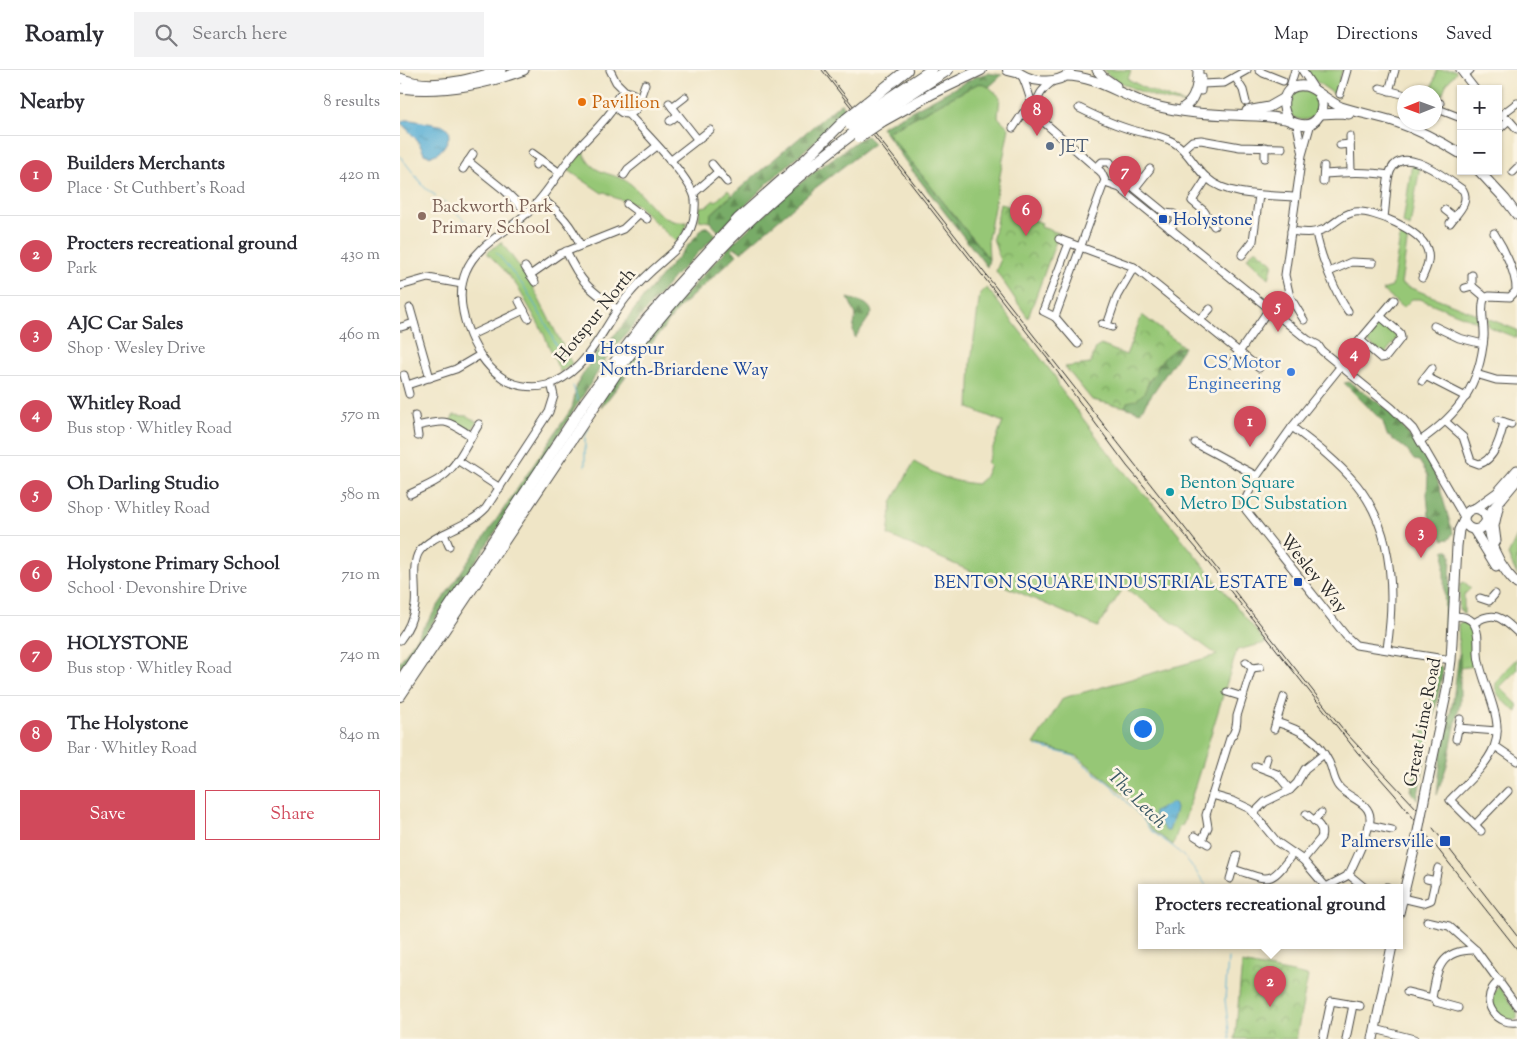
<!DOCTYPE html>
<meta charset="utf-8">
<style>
:root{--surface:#fff;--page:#f2f2f3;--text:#2b2b33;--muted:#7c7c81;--line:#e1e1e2;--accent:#d1495b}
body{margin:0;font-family:"Sorts Mill Goudy",serif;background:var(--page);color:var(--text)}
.controls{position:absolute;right:15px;top:15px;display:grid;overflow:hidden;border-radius:0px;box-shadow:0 1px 4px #0004}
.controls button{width:45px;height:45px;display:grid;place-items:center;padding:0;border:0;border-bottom:1px solid var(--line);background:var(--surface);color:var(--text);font:25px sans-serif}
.compass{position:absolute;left:997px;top:15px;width:45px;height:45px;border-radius:50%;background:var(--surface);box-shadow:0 1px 4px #0004;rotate:269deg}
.you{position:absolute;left:742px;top:658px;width:18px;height:18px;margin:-12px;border:4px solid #fff;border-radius:50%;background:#1a73e8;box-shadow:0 0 0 8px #1a73e833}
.badge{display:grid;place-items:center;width:32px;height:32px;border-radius:50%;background:var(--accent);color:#fff;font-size:16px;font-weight:700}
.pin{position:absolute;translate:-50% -41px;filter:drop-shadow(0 1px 2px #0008)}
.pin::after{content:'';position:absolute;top:26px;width:18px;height:15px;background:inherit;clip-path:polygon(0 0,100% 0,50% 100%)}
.popup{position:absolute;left:738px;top:814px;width:265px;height:65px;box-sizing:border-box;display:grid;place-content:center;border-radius:0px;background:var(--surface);filter:drop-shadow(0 1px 4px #0005);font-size:16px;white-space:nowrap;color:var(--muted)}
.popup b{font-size:19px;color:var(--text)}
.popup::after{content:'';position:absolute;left:50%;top:100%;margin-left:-10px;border:10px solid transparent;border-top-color:var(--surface)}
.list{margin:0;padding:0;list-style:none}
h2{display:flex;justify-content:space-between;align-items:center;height:65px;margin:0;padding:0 20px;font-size:21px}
h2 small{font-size:16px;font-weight:400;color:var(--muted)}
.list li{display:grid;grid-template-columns:32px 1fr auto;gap:15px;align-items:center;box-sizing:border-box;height:80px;padding:0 20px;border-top:1px solid var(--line)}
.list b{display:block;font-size:19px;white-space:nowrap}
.list p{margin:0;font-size:16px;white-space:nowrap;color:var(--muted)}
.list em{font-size:16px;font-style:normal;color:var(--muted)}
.actions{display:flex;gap:10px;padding:15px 20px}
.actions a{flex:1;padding:11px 0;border:1px solid var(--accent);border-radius:0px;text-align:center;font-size:18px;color:var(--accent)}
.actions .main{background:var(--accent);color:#fff}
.icon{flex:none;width:28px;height:28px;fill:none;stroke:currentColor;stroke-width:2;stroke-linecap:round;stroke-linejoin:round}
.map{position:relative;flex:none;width:1117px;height:969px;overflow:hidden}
header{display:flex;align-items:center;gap:30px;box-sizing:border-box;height:70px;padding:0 25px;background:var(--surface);border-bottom:1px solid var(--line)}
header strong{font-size:24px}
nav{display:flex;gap:28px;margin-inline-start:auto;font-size:18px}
.search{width:350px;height:45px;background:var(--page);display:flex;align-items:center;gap:12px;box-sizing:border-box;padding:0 18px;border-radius:0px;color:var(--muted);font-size:19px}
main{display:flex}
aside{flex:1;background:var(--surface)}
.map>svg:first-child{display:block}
</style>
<header>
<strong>Roamly</strong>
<div class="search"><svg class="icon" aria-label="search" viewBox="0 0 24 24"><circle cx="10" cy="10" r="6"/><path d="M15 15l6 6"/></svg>Search here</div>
<nav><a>Map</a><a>Directions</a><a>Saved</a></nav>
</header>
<main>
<aside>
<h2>Nearby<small>8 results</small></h2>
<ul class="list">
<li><span class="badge">1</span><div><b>Builders Merchants</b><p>Place · St Cuthbert's Road</p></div><em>420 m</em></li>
<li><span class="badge">2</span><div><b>Procters recreational ground</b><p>Park</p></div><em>430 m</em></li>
<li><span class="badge">3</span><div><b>AJC Car Sales</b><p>Shop · Wesley Drive</p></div><em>460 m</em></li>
<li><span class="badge">4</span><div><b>Whitley Road</b><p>Bus stop · Whitley Road</p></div><em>570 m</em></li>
<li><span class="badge">5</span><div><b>Oh Darling Studio</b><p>Shop · Whitley Road</p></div><em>580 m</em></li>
<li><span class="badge">6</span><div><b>Holystone Primary School</b><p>School · Devonshire Drive</p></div><em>710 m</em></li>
<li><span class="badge">7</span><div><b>HOLYSTONE</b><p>Bus stop · Whitley Road</p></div><em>740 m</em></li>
<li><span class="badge">8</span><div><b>The Holystone</b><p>Bar · Whitley Road</p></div><em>840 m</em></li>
</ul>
<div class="actions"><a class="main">Save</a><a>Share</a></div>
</aside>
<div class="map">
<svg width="1117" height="969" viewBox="0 0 1117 969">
<defs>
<pattern id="forest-firs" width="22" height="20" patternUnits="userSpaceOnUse" patternTransform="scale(1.25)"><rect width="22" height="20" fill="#78ac67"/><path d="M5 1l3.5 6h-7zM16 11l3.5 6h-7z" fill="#638c55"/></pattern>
<pattern id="park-crowns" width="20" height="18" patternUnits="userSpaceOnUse" patternTransform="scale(1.25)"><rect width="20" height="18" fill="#96c776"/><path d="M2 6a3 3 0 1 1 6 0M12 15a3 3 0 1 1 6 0" fill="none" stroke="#7ba261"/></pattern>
<pattern id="water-ripples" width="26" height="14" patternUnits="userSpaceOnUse" patternTransform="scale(1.25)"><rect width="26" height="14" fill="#58afd5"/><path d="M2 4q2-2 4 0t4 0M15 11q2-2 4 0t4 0" fill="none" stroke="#498fad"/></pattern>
</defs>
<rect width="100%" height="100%" fill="#fcf5e5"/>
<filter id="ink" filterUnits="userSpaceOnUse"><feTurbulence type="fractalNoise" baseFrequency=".02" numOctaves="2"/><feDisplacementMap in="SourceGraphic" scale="10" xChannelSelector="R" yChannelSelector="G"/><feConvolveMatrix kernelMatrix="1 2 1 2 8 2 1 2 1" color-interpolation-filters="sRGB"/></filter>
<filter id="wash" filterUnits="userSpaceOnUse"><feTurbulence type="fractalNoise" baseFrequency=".0096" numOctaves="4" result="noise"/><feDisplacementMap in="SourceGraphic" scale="20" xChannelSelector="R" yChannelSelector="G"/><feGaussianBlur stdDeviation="1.12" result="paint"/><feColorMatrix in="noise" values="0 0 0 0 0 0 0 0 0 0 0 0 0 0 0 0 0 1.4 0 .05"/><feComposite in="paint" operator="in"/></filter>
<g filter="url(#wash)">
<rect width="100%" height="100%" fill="#efe5c6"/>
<g fill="#96c776" stroke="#607950">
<path d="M703,0h28l-3,9 20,11 36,13c-18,0 -69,-19 -81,-33z"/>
<path d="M906,0h37c-5,8 -4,17 -6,26l-23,-16z"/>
<polygon points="1037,0 1055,0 1056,2 1046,15 1035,42 1034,22 1031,22"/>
<polygon points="579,13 587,15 600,27 598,47 609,58 588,169 589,189 487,62"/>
<circle cx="903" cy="35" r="15"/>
<path d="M183,81c9,27 31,19 49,34 17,16 29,40 55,37l-3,11 -8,9 -40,-38 -21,-6 -10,-6 -3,1 -34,-23z"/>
<polygon points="1012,93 1020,96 1010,157 1003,153"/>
<polygon points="328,120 332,125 311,144 310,152 299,150 300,137 307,136 314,130 316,131"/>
<polygon points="1001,160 1008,166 1001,214 1079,245 1080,253 1020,229 1012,229 1003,238 982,220 992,217"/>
<polygon points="101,172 128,208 172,294 160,302 142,260 117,216 104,200 87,183"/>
<path d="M587,218l69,90 3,9 60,79 48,54 99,123 -29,7 -54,175 -4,2 -6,18 -21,-15 -27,-35 -48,-39 -43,-12 29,-46 154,-43 -93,-68 -26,40 -210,-92 4,-33 22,-40c25,14 34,19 63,22l7,-6 6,-13 -3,-2 16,-41 -34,-14 2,-46 9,-69z"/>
<polygon points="1087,248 1117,260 1117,268 1089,257"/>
<polygon points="979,251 998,267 984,285 964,269"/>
<polygon points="54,345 67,346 77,352 72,359 72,361 68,362 58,353 55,354 50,351"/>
<polygon points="1064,512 1071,518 1064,525 1064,544 1059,539 1060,514"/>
<polygon points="1063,551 1072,561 1072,576 1074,581 1072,583 1073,593 1076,596 1060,598 1058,554"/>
<path d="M1117,588v12l-17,17 17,17v8c-33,-25 -24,-28 0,-54z"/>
<path d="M1099,916l18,26v7l-5,2 -17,-8c-4,-12 -4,-17 4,-27z"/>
</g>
<g fill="url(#forest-firs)" stroke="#526c49">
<polygon points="587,3 602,5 589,17 579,13 487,62 589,189 587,197 511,99 481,57 575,7"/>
<polygon points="441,33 448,42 370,111 319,162 310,152 311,144 354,106"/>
<polygon points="467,66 474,73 414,119 341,182 334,177 332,179 337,185 280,237 201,338 203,328 263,248 332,174 376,133 414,102 461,68"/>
<polygon points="304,157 307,157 316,165 274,207 207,287 141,393 76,491 0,599 0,592 172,338 177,314 196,283 219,260 245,225"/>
<path d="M448,228c9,3 22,4 24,15l-17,25 -2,-8 3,-15z"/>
<path d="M784,277l-44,65 -15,-5 2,-5c29,-7 24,-51 57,-55z"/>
<polygon points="949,312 990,341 1015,373 1036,405 1053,463 1049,469 1043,470 1029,446 1027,424 1028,405 1019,391 1014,390 1006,379 987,365 983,352 944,313"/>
<polygon points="1045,480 1049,480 1051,486 1048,560 1045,563 1044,500"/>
<polygon points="1060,583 1060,633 1047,695 1037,725 1041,684 1053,631 1059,584"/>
<polygon points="1037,596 1041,596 1043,601 1017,730 1011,720"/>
</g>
<g fill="url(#park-crowns)" stroke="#607950">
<polygon points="600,133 619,141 619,144 642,153 641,157 659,163 628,248 596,201 600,191 593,168"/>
<polygon points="854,180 857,180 873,193 869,208 847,188"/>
<polygon points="742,245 784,277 776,278 766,286 758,295 756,302 749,311 744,323 736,330 727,332 725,337 692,330 665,297 690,294 696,278 701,275 726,285"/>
<polygon points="1117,466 1117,505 1108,485"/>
<polygon points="842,893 908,906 896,969 835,969"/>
</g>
<g fill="url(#water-ripples)" stroke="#426d80">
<path d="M4,50h7l34,6 5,6c-2,12 -13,29 -26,22 -6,-16 -13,-20 -23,-31z"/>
<polygon points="771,733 774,733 776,739 769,761 766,761 754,745 754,742"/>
</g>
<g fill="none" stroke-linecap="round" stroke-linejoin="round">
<g stroke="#58afd5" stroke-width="1">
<polyline points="0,86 25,118 36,126"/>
<polyline points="42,130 82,166"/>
<polyline points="96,182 125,218 146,254 164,293"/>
<polyline points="173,316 178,331"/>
<polyline points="185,396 185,366 189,358"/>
<polyline points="636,676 674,686 712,716 742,748 750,760 775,778 789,792 808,818"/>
<polyline points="828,888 825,930 830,969"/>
</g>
</g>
</g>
<g filter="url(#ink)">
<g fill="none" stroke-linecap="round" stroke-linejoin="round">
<g stroke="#484742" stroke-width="9">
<g id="minor">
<polyline points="210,0 216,12 226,22"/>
<polyline points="859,0 863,3 883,11"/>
<polyline points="902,0 915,20"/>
<polyline points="1060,0 1075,19"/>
<polyline points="1064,5 1070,0"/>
<path d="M622,6c7,13 8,28 16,41l63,55 4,8 -50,137"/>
<polyline points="835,7 843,20 846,32"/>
<polyline points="802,14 824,13 847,0"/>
<polyline points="980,18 1002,24"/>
<polyline points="889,20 895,0"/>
<polyline points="801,21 802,7"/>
<polyline points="989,21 995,0"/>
<circle cx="227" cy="33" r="11"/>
<polyline points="940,24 947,0"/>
<polyline points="239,31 245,14"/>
<polyline points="269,33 298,70"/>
<path d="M216,34c-11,19 -28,32 -42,49 -16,19 -27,42 -46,59 -20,20 -51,32 -62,59 -14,32 6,85 34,105 12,10 31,13 47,9 11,-3 23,-11 31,-19 20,-20 31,-47 48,-68 11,-14 24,-26 38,-38 8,-7 17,-14 23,-24 6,-10 9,-25 8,-36 -1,-19 -53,-71 -67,-86"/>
<polyline points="272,37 285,27"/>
<path d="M679,38c18,9 37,18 57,23 12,3 25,4 37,11 15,8 21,25 34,36 20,19 63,17 89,19"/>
<polyline points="1038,39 1061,48"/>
<path d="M638,40c-3,-14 5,-21 15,-29"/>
<polyline points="1098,44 1109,50 1117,59"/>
<polyline points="1101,45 1117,33"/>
<polyline points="1036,46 1040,33"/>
<polyline points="270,51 278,45"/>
<polyline points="897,55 902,80"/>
<polyline points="613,58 623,43 633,37"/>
<polyline points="1098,60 1109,50"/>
<polyline points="950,66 951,101"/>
<polyline points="940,75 950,74"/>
<polyline points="783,79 792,71 801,70 840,77 882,78"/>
<polyline points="132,83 160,103"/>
<polyline points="865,88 865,77"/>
<polyline points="68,91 104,120 128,143"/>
<polyline points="270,91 310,60"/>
<polyline points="312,94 327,112"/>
<polyline points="136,95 140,89"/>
<polyline points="696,98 702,92 710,92 716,103 765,143 774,144 777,149 770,159"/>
<polyline points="63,99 73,84"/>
<polyline points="1113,102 1117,98"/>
<path d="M924,104c22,-2 43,-3 65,1"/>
<polyline points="224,105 228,99 257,76"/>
<polyline points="807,108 792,131 804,141 814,156"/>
<polyline points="923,112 924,96"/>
<polyline points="705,113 720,118 908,270 918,275 922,281 992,338 1013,359 1064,447"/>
<polyline points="735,118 750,99"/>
<polyline points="294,123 318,102"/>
<path d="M142,129c17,12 30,26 38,46"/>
<polyline points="227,134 247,149"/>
<polyline points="1045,140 1054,147"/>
<path d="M984,147c2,-13 2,-29 5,-42 10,-36 58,4 74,15 7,12 -5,22 -13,33"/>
<path d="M891,161c13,2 26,3 37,-4 10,-6 15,-13 27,-15 19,-2 65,18 72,37 4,10 -1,20 -5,29"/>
<path d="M916,162c4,23 19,61 32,79"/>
<polyline points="659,169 734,197 859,298"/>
<polyline points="669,173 643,241 655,247 678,274"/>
<path d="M166,181c15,32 23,38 51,58"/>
<polyline points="842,185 853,171 859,125"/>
<polyline points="125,197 135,212"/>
<polyline points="929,202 951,192 973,193"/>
<polyline points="130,205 160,184 223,159 240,143"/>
<polyline points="0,216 28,208 62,214"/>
<polyline points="1072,216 1085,227"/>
<polyline points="1065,218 1072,216 1072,205"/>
<polyline points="119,231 128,248"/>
<polyline points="10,238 30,308"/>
<polyline points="800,250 810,239"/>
<polyline points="904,250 890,227 885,205 902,85 911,53"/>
<polyline points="702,254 712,257"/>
<polyline points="707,255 717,226 734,197"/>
<polyline points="1034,256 1059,268 1083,274"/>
<polyline points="1,257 14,253"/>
<polyline points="71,265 124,240"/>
<polyline points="960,270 981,288 986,287 1001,268 1000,263 980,246"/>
<polyline points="831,294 869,239"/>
<polyline points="939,295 994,230"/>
<polyline points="941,296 892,357 857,406 844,432 846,440 946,566 956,575 1051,590"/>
<polyline points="1076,304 1096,310 1117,311"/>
<polyline points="4,305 9,324"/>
<polyline points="1027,307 1066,327"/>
<polyline points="1022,311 1032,298"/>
<polyline points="7,315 56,299 80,285"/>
<polyline points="15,346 18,366"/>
<polyline points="1098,350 1111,354"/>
<path d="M1046,352l17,15 8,24 8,3c16,-4 22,-28 25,-42"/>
<path d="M17,356c30,-7 29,-6 54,10"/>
<path d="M892,357c24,18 46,35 65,58 37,46 38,109 30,164"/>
<path d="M1020,371c39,-27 60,-56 64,-104 1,-12 -4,-26 0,-38l5,-3 21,1 6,-6c1,-17 -13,-44 -22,-58"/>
<polyline points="795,373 857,406"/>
<polyline points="57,390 100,418"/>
<path d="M10,424c11,-6 23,-10 32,-17 17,-13 26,-36 37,-53"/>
<polyline points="44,464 49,476"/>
<polyline points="1080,528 1089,531 1095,524"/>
<path d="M1054,546c7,0 16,1 20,8 7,11 2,25 5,37 5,27 26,59 15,86 -8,20 -29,37 -44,53l31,31"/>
<path d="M1074,553c20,-13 27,-6 43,9"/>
<path d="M0,570c8,-10 13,-22 15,-35 2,-15 -4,-41 4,-53 12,-18 50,-25 67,-44l63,-96 5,-16 -3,-13"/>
<polyline points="846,592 852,598 860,597"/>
<polyline points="827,622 843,627"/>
<path d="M876,652c25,8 41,16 53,40 4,8 4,18 10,25 9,11 31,15 31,31 1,11 -15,43 -20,54l-3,4 -23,12"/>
<polyline points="1058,658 1097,661"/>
<polyline points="874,659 884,627"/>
<polyline points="1056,669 1060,649"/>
<polyline points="1095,676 1117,691"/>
<polyline points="856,696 877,704 890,720"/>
<polyline points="864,698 867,688"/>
<polyline points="812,725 833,731 850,739 877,772 903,790 926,817"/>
<polyline points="854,743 865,732 890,720 897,713 905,699 924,684"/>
<polyline points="914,751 921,743"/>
<polyline points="969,755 992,760"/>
<polyline points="1075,755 1108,721"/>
<polyline points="795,766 808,774"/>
<path d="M802,770l6,-13 -2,-12 24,-77c6,-6 7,-13 7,-22l15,-48"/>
<path d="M903,790l18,-22c4,-12 -7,-17 -15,-24"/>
<path d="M833,799c37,11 36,18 60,-16"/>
<polyline points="948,804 965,818"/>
<polyline points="830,809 837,785"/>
<polyline points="1027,809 1036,811"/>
<polyline points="987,818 987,817"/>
<polyline points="1002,828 1023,833 1031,830 1038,798"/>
<polyline points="1027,851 1049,856 1076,880 1117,936"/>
<path d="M1100,910c-3,3 -7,6 -8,9 -10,18 7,36 25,33"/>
<polyline points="1007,922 1032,928"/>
<path d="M1058,938l-22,-6 -4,-4c5,-29 8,-49 44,-48"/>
<polyline points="975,959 1014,969"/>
<polyline points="923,969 931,931 960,936"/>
<polyline points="946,969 953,935"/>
</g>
</g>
<g stroke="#484742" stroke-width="11">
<g id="major">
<path d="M615,0c14,12 39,16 55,3"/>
<polyline points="697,0 703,7 716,16"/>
<path d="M666,6c31,0 57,21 86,29 39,11 78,9 118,12 5,1 13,1 18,3 11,5 23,9 31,-4 4,-7 4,-14 0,-21"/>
<path d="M0,8c30,13 71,1 101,-8"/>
<path d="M0,18c42,5 84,-3 124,-18"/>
<path d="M784,37c12,-7 14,-25 14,-37"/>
<polyline points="847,41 869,37 883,29"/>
<polyline points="920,44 941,43 949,44"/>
<path d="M888,49c-9,-15 -4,-36 17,-33 9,1 24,16 36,21 18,6 37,9 55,15 23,8 44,19 65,32"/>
<polyline points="1079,101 1105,129 1117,145"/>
<path d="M1117,410l-25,30c-4,8 -9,23 -20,19 -4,-1 -7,-5 -8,-8 -1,-10 12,-17 19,-9 5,5 5,19 7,26 5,18 14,33 27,46"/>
<polyline points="1076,438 1097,423 1117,400"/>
<polyline points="1074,460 1096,496"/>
<polyline points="1096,471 1094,456 1098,438"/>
<polyline points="1025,725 1047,620 1051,590 1057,476 1059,460 1064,450"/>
<polyline points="999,843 1016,772"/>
<polyline points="973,969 992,876"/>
</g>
</g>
<g stroke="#484742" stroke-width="12">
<g id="highway">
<polyline points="608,0 616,2"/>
<polyline points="466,33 507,0"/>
<polyline points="471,40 531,0"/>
<polyline points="476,46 548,0"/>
<polyline points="481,52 533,23 581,0"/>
<polyline points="0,611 186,331 247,249 338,149 406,89 446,49"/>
<path d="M0,626l224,-334c38,-48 77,-95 121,-137 34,-33 72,-64 110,-93"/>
</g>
</g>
<use href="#minor" stroke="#fff" stroke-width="7"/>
<use href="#major" stroke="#fff" stroke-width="9"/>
<use href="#highway" stroke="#fff" stroke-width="10"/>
<g stroke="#2b2b2b" stroke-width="1">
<polyline points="425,0 946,663 1017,739"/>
<polyline points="1033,758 1117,866"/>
</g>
<polyline stroke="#2b2b2b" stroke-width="1" points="422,0 650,292 727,396 802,485 957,682 995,725 1117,879"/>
<g stroke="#484742" stroke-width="11" stroke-linecap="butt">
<polyline id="major-bridge" points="1016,772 1025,725"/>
</g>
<g stroke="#484742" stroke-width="12" stroke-linecap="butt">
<g id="highway-bridge">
<polyline points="446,49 466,33"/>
<polyline points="450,55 471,40"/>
<polyline points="455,62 476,46"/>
<polyline points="459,67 481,52"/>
</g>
</g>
<use href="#major-bridge" stroke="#fff" stroke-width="9"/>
<use href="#highway-bridge" stroke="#fff" stroke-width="10"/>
</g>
</g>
<circle fill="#e8710a" stroke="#fcf5e5" stroke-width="2" cx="182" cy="32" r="5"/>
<circle fill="#5c6f8a" stroke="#fcf5e5" stroke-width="2" cx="650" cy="76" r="5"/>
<circle fill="#8d6e63" stroke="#fcf5e5" stroke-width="2" cx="22" cy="146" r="5"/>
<g fill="#1a4fb4" stroke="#fcf5e5" stroke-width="2">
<rect x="758" y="144" width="10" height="10" rx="2.5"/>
<rect x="185" y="283" width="10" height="10" rx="2.5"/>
<rect x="893" y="507" width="10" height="10" rx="2.5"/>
<rect x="1039" y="765" width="12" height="12" rx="2.5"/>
</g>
<circle fill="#3f7fe0" stroke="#fcf5e5" stroke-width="2" cx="891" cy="302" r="5"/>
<circle fill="#0f9aa8" stroke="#fcf5e5" stroke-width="2" cx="770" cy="422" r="5"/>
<g text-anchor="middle" stroke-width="5" stroke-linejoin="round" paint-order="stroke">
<g font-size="18" fill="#c56008" stroke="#fcf5e5" text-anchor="start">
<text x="192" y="38">Pavillion</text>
</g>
<g font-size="18" fill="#4e5e75" stroke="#fcf5e5" text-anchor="start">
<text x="660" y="82">JET</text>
</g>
<g font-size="18" fill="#785e54" stroke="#fcf5e5" text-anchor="start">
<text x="32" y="142">Backworth Park<tspan x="32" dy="21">Primary School</tspan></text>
</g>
<g font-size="18" fill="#164399" stroke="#fcf5e5" text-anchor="start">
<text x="773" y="155">Holystone</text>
<text x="200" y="284">Hotspur<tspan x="200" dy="21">North-Briardene Way</tspan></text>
<text x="888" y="518" text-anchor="end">BENTON SQUARE INDUSTRIAL ESTATE</text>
<text x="1034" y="777" text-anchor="end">Palmersville</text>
</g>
<g font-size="18" fill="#2b2b2b" stroke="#fcf5e5">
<text transform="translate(195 245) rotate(-51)" y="6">Hotspur North</text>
<text transform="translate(914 503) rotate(51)" y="6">Wesley Way</text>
<text transform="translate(1022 652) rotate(-79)" y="6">Great Lime Road</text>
</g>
<g font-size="18" fill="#366cbe" stroke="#fcf5e5" text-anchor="end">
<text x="881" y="298">CS Motor<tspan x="881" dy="21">Engineering</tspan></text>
</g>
<g font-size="18" fill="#0d838f" stroke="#fcf5e5" text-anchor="start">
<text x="780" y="418">Benton Square<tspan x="780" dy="21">Metro DC Substation</tspan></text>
</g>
<g font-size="19" font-style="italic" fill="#3b5966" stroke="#fcf5e5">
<text transform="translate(738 728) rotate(45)" y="7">The Letch</text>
</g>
</g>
</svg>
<div class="controls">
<button>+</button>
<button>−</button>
</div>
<svg class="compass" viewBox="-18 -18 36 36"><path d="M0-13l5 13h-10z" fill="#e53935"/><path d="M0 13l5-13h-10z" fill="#7c7c81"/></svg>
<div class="you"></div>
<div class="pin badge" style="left:850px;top:377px">1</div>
<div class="pin badge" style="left:870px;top:937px">2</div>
<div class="popup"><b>Procters recreational ground</b>Park</div>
<div class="pin badge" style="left:1021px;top:488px">3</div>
<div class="pin badge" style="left:954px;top:309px">4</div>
<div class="pin badge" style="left:878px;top:262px">5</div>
<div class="pin badge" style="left:626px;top:166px">6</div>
<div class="pin badge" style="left:725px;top:127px">7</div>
<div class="pin badge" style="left:637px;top:66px">8</div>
</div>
</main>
